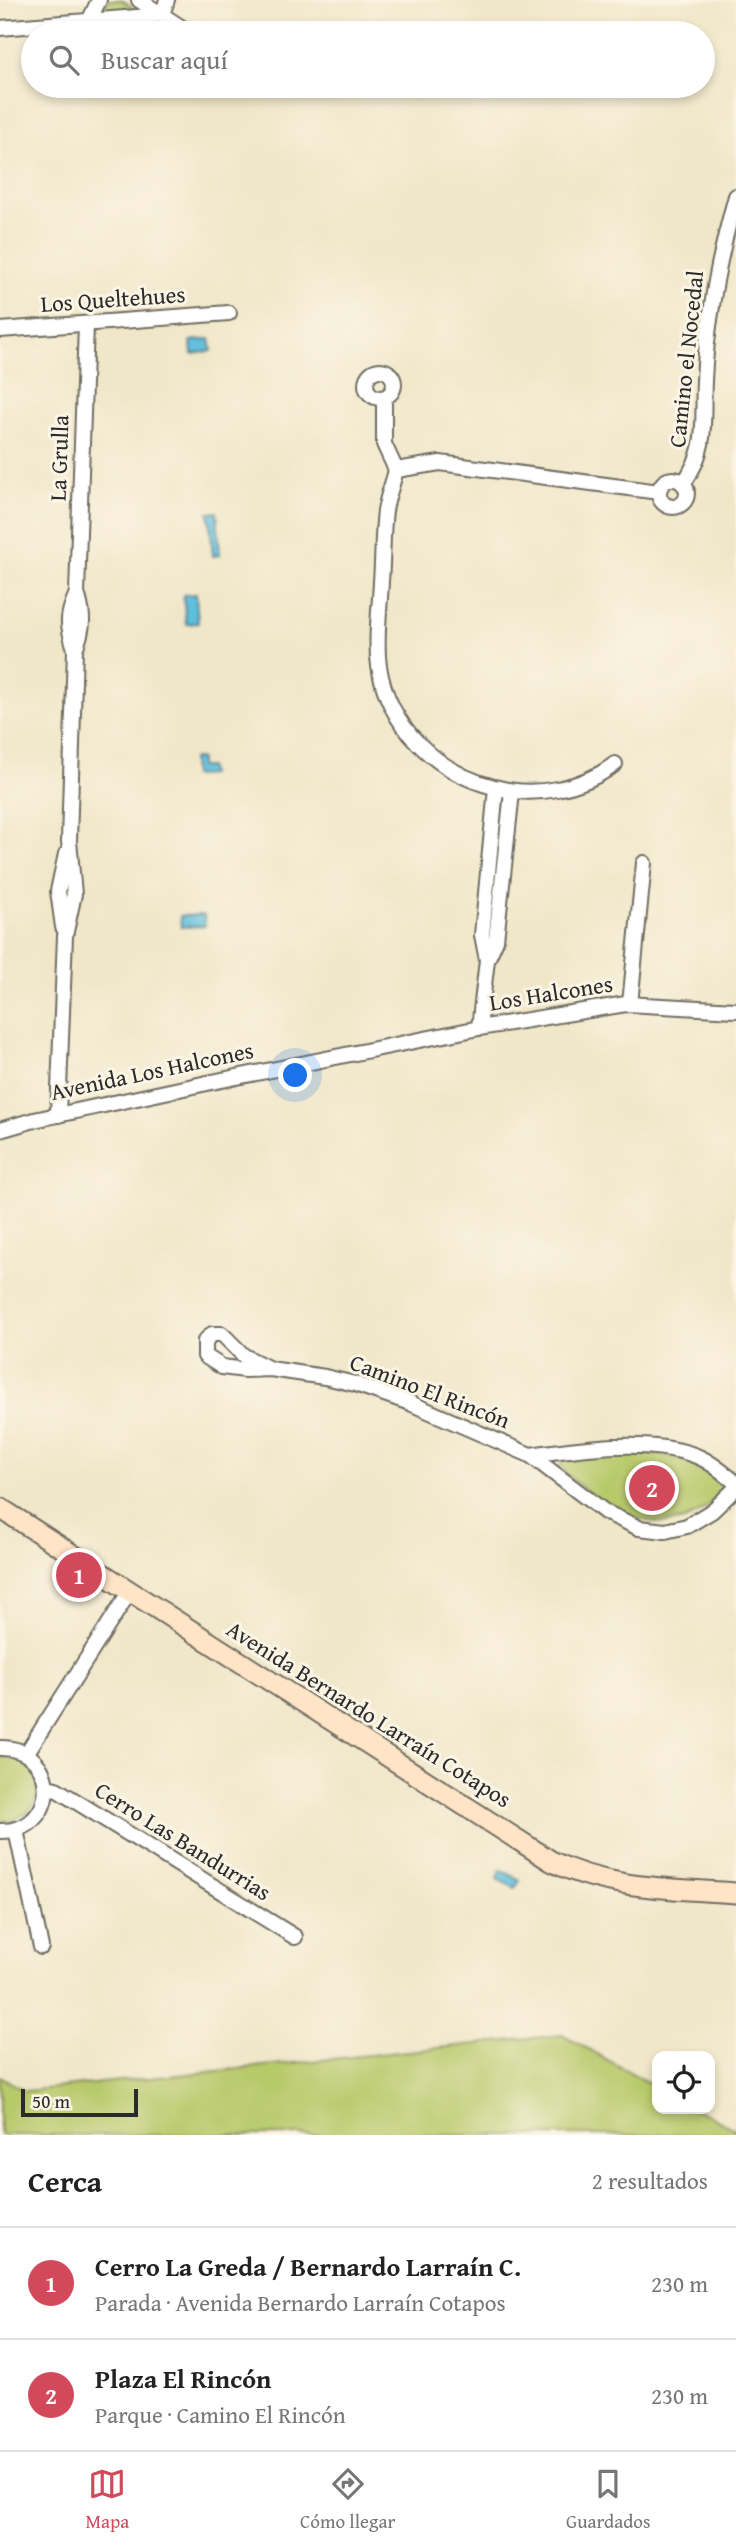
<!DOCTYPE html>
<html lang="es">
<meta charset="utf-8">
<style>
:root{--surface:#fff;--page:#f2f2f2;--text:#222;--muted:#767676;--line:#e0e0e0;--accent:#d1495b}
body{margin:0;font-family:"Gentium Book Plus",serif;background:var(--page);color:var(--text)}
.controls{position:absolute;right:21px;bottom:21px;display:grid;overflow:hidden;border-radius:14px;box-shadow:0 4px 10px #0003}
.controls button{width:63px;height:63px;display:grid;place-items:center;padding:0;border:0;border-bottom:2px solid var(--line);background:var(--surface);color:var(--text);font:35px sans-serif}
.scale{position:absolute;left:21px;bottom:18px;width:117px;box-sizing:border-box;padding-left:7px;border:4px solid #2b2b2b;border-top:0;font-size:19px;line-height:24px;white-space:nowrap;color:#2b2b2b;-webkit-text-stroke:5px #fcf5e5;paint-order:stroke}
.you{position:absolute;left:296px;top:1076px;width:24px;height:24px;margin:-18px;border:5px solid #fff;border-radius:50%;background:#1a73e8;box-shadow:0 0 0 10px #1a73e833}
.badge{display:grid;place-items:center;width:46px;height:46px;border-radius:50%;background:var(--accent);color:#fff;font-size:23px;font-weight:700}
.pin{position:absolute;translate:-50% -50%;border:4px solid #fff;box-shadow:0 2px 7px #0006}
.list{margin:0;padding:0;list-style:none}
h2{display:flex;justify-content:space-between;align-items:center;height:91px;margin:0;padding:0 28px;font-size:30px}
h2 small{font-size:23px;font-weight:400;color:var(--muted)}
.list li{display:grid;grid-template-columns:46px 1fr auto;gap:21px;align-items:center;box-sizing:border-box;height:112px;padding:0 28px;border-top:2px solid var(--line)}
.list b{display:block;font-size:26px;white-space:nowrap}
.list p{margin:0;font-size:23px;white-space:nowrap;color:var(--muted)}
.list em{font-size:23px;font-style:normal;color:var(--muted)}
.icon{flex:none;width:38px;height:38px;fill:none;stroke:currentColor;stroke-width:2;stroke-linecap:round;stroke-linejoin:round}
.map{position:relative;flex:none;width:736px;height:2135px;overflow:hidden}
.search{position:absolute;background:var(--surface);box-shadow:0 4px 10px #0003;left:21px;right:21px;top:21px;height:77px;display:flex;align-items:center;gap:18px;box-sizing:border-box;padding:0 24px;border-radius:38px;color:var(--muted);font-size:26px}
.sheet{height:315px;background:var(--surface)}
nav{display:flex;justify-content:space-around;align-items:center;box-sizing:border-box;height:98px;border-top:2px solid var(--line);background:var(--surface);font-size:19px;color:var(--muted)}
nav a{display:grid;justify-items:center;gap:4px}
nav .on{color:var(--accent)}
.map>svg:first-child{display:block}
</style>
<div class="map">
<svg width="736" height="2135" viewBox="0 0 736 2135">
<rect width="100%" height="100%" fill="#fcf5e5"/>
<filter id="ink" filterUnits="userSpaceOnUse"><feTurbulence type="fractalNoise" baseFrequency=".0143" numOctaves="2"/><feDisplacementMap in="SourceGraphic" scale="14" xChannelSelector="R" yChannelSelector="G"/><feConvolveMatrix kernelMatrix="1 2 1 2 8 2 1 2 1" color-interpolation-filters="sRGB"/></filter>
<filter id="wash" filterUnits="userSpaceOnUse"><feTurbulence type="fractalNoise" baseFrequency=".00686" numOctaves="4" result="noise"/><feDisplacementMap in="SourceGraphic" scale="28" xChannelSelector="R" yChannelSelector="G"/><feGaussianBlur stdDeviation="1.57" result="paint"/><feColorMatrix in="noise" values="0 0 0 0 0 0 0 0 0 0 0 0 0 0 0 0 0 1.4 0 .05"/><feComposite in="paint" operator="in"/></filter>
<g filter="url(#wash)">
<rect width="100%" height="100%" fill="#f0e7c9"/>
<g fill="#b8c96b" stroke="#727a4b" stroke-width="2">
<polygon points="108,0 122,0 132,7 131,10 106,11 104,8"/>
<path d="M620,1454c33,-2 83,1 104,30 -31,58 -91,42 -134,9 -12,-9 -26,-17 -30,-31l4,-2z"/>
<path d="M0,1756c50,0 50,66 0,65z"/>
<polygon points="562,2035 657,2087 657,2109 696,2109 736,2130 736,2135 0,2135 0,2076 25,2091"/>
</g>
<g fill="#5ebedd" stroke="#447484" stroke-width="2">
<polygon points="210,339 212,351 192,354 191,341"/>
<polygon points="217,512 220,555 213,556 209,513"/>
<polygon points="196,594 198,623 186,624 183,595"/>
<polygon points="192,759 200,759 200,767 209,767 210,775 193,776"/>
<polygon points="204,915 205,926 181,927 180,916"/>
<polygon points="501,1870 520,1880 515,1888 497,1879"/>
</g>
</g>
<g filter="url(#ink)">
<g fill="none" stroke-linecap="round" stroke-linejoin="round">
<g stroke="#706d62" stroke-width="18">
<g id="street">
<polyline points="139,0 190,33"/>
<polyline points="89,21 99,0"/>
<polyline points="0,28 162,15 167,0"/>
<polyline points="0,330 229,313"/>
<circle cx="380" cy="384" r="14"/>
<path d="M384,398v46l12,26c-3,13 -9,27 -11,41 -3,23 -2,47 -4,70 -1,27 -6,58 -2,85 9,60 58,107 115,121 40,11 88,2 121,-23"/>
<polyline points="396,470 440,463 659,492"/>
<circle cx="673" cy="493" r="14"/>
<path d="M683,484c26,-36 19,-62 21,-103 1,-25 4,-50 8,-75 5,-37 14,-74 24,-110"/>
<path d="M75,649c9,-21 9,-34 2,-56l9,-269"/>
<polyline points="63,927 58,891 66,854"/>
<polyline points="487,960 482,935 496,788"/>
<polyline points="630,1004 644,863"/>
<polyline points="479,1028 487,960 496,940 512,792"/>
<path d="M58,1115l7,-179 9,-42 -5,-53 6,-192c-8,-25 -9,-32 2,-56"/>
<polyline points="0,1130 34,1120 212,1082 479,1028 626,1004 736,1010"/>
<polyline points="270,1369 244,1356 222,1334 212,1334 205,1341 205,1356 222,1367 245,1370 270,1369 325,1377 355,1384 410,1403 530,1455 605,1512 639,1528 665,1531 687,1526 712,1511 736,1488"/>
<path d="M530,1455c49,-7 125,-18 171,3 13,6 24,16 35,25"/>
<path d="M0,1748c61,-1 61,84 0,83"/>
<polyline points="26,1754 130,1591"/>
<polyline points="47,1787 56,1789 295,1937"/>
<polyline points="16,1830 41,1947"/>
</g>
</g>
<g stroke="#706d62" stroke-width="23">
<path id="secondary" d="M0,1508l551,353c57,29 123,27 185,32"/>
</g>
<use href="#street" stroke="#fff" stroke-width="14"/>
<use href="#secondary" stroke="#ffe4c6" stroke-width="19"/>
</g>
</g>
<g text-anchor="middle" stroke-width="6" stroke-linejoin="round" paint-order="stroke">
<g font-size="23" fill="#2b2b2b" stroke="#fcf5e5">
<text transform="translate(113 299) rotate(-4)" y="8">Los Queltehues</text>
<text transform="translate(686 359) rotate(-84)" y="8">Camino el Nocedal</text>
<text transform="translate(59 458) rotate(-88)" y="8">La Grulla</text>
<text transform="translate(551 993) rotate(-9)" y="8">Los Halcones</text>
<text transform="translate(152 1071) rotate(-12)" y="8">Avenida Los Halcones</text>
<text transform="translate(430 1391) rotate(21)" y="8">Camino El Rincón</text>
<text transform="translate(369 1714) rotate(32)" y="8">Avenida Bernardo Larraín Cotapos</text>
<text transform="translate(183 1841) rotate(32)" y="8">Cerro Las Bandurrias</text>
</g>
</g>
</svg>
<div class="controls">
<button><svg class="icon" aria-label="locate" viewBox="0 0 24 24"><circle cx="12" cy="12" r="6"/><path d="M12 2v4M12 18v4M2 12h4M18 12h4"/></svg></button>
</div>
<div class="scale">50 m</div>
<div class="you"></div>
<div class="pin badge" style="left:79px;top:1575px">1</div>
<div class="pin badge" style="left:652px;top:1488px">2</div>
<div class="search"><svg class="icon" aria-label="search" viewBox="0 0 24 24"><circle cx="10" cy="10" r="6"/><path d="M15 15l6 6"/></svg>Buscar aquí</div>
</div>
<section class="sheet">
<h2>Cerca<small>2 resultados</small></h2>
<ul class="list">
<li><span class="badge">1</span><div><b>Cerro La Greda / Bernardo Larraín C.</b><p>Parada · Avenida Bernardo Larraín Cotapos</p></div><em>230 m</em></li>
<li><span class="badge">2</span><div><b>Plaza El Rincón</b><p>Parque · Camino El Rincón</p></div><em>230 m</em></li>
</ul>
</section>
<nav>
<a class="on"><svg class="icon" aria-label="map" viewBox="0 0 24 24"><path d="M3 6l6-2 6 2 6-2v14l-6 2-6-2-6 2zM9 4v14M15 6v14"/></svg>Mapa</a>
<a><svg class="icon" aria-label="directions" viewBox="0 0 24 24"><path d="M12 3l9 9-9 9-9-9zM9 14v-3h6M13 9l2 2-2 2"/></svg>Cómo llegar</a>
<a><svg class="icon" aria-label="saved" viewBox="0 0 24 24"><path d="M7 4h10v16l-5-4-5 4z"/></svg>Guardados</a>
</nav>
